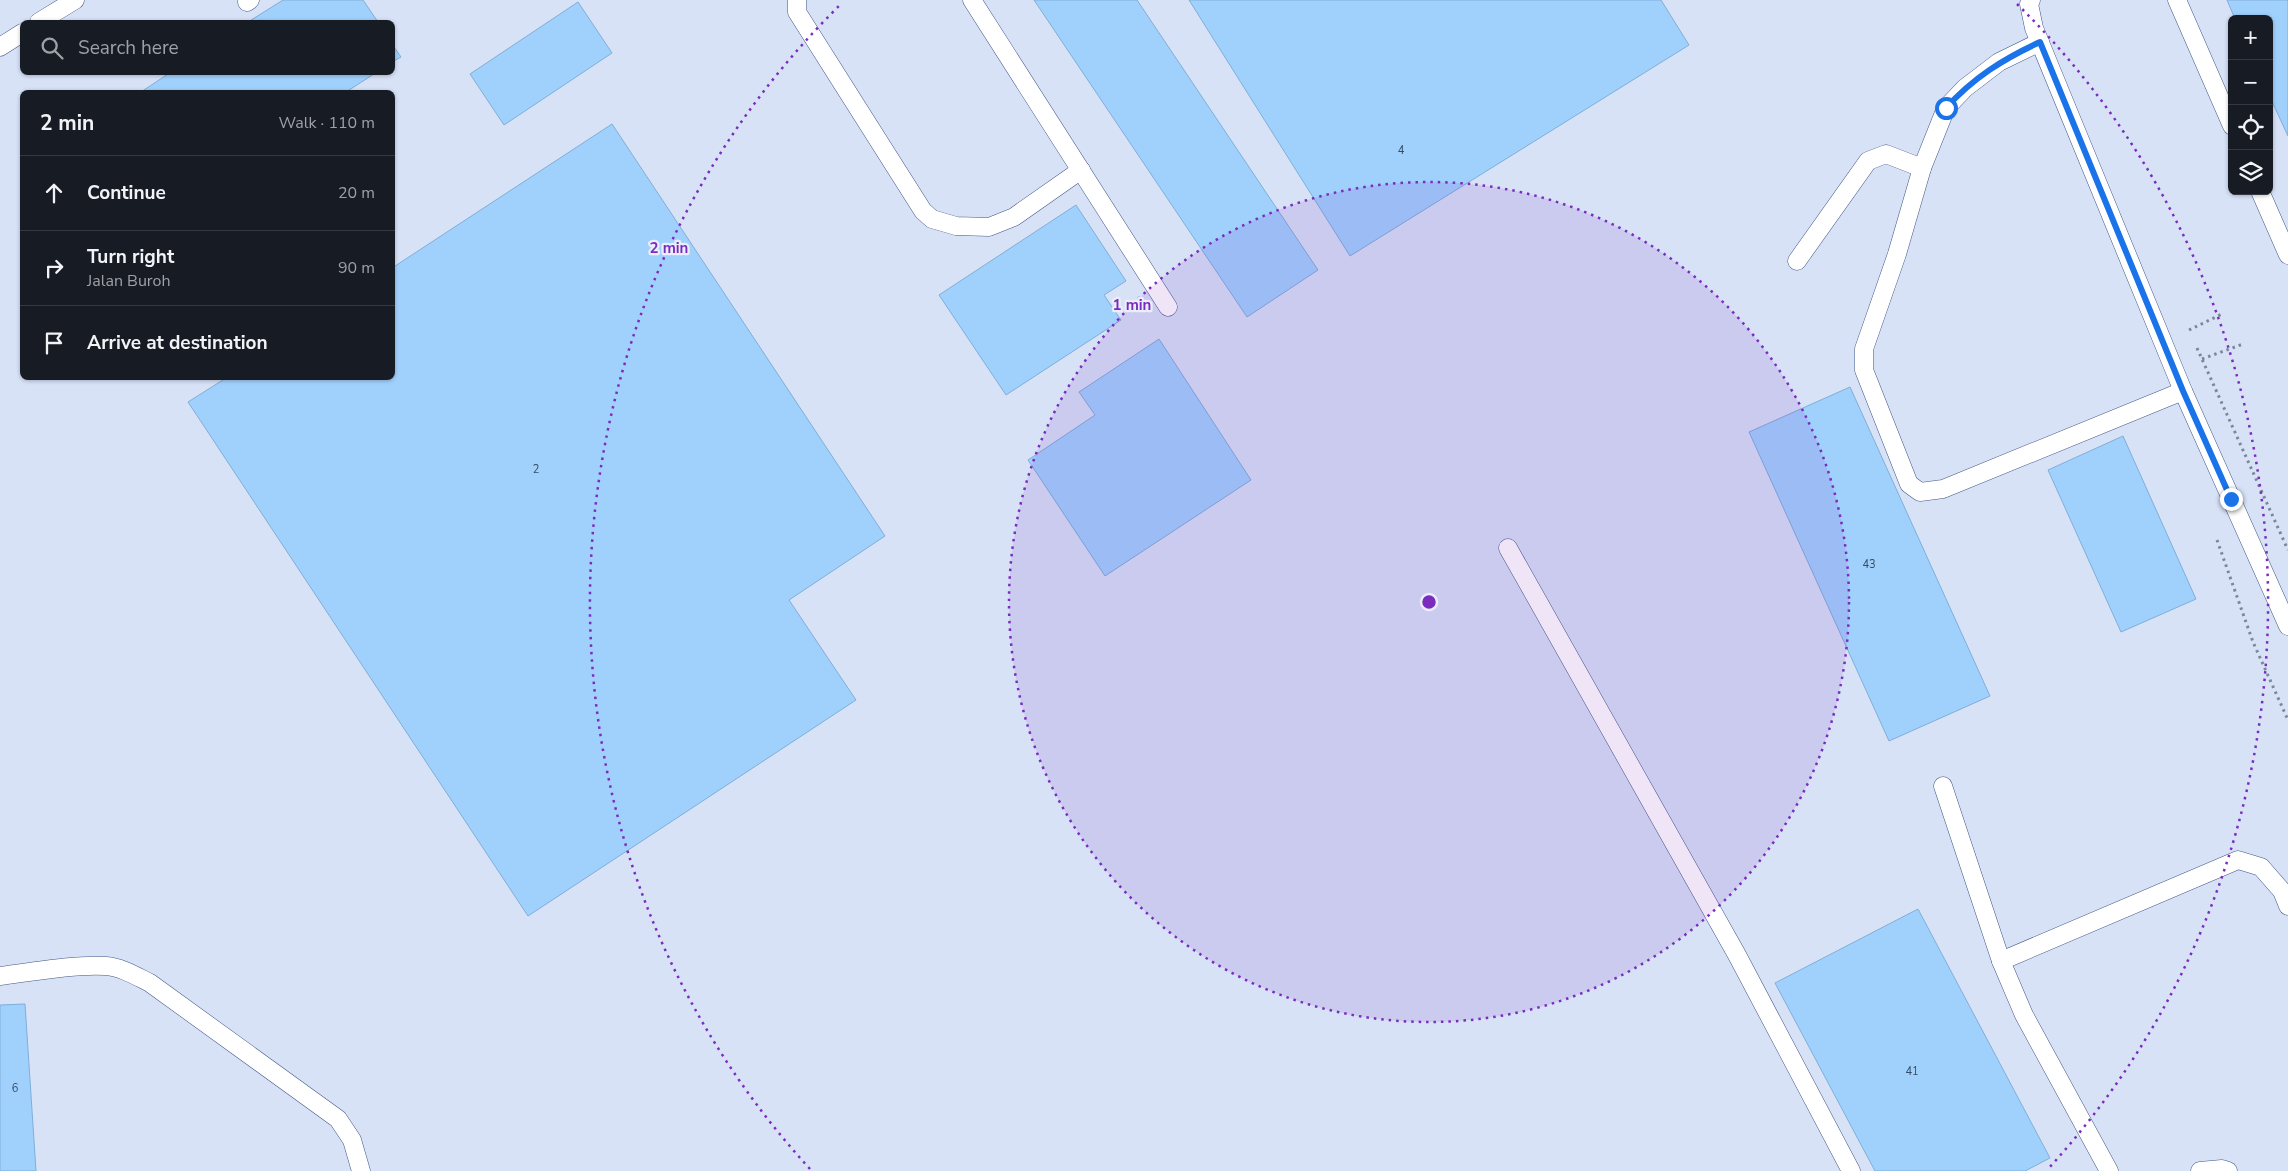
<!DOCTYPE html>
<meta charset="utf-8">
<style>
:root{--surface:#171b24;--page:#20242c;--text:#f1f3f6;--muted:#9ea1a6;--line:#363941}
body{margin:0;font-family:"Nunito Sans",sans-serif;background:var(--page);color:var(--text)}
.controls{position:absolute;right:15px;top:15px;display:grid;overflow:hidden;border-radius:8px;box-shadow:0 1px 4px #0004}
.controls button{width:45px;height:45px;display:grid;place-items:center;padding:0;border:0;border-bottom:1px solid var(--line);background:var(--surface);color:var(--text);font:25px sans-serif}
.stop{position:absolute;width:15px;height:15px;margin:-11px;border:4px solid #1a73e8;border-radius:50%;background:#fff}
.stop.end{background:#1a73e8;border-color:#fff;box-shadow:0 1px 5px #0008}
.list{margin:0;padding:0;list-style:none}
h2{display:flex;justify-content:space-between;align-items:center;height:65px;margin:0;padding:0 20px;font-size:21px}
h2 small{font-size:16px;font-weight:400;color:var(--muted)}
.list li{display:grid;grid-template-columns:32px 1fr auto;gap:15px;align-items:center;box-sizing:border-box;height:75px;padding:0 20px;border-top:1px solid var(--line)}
.list b{display:block;font-size:19px;white-space:nowrap}
.list p{margin:0;font-size:16px;white-space:nowrap;color:var(--muted)}
.list em{font-size:16px;font-style:normal;color:var(--muted)}
.icon{flex:none;width:28px;height:28px;fill:none;stroke:currentColor;stroke-width:2;stroke-linecap:round;stroke-linejoin:round}
.map{position:relative;flex:none;width:2288px;height:1171px;overflow:hidden}
.search{position:absolute;background:var(--surface);box-shadow:0 1px 4px #0004;left:20px;top:20px;width:375px;height:55px;display:flex;align-items:center;gap:12px;box-sizing:border-box;padding:0 18px;border-radius:8px;color:var(--muted);font-size:19px}
.panel{position:absolute;background:var(--surface);box-shadow:0 1px 4px #0004;left:20px;top:90px;width:375px;height:290px;border-radius:8px}
.map>svg:first-child{display:block}
</style>
<div class="map">
<svg width="2288" height="1171" viewBox="0 0 2288 1171">
<rect width="100%" height="100%" fill="#d7e2f7"/>
<g fill="#a0d1fc" stroke="#7faed8">
<polygon points="283,0 363,0 378,22 248,22"/>
<polygon points="1034,0 1137,0 1318,270 1247,317"/>
<polygon points="1189,0 1661,0 1689,45 1350,256"/>
<polygon points="2227,0 2288,0 2288,136 2269,95 2269,19 2235,19"/>
<polygon points="578,2 612,53 504,125 470,74"/>
<polygon points="392,44 401,57 392,62"/>
<polygon points="171,72 377,72 346,92 141,92"/>
<polygon points="612,124 885,536 789,600 856,700 528,916 188,402 226,378 392,378 392,268"/>
<polygon points="1076,205 1126,281 1104,295 1121,320 1006,395 939,295"/>
<polygon points="1159,339 1251,480 1105,576 1028,460 1095,415 1079,392"/>
<polygon points="1850,387 1990,696 1889,741 1749,432"/>
<polygon points="2123,436 2196,599 2121,632 2048,470"/>
<polygon points="1918,909 2050,1158 2025,1171 1875,1171 1775,983"/>
<polygon points="25,1004 36,1171 0,1171 0,1005"/>
</g>
<g fill="none" stroke-linecap="round" stroke-linejoin="round">
<g stroke="#445886" stroke-width="19">
<g id="service">
<polyline points="797,0 797,12 923,211 932,219 956,226 989,227 1014,217 1081,170"/>
<polyline points="972,0 1168,307"/>
<polyline points="2031,0 2029,4 2034,28 2183,391 2288,626"/>
<polyline points="2177,0 2232,126"/>
<polyline points="247,2 250,0"/>
<polyline points="39,22 75,0"/>
<polyline points="2040,42 1999,62 1965,88 1946,108 1922,168 1897,254 1864,349 1864,370 1909,484 1920,492 1943,489 2183,391"/>
<polyline points="0,47 22,33"/>
<polyline points="2260,191 2288,255"/>
<polyline points="1797,261 1868,161 1886,154 1922,168"/>
<polyline points="1508,548 1737,955 1851,1171"/>
<polyline points="1943,786 2001,961 2024,1015 2109,1171"/>
<polyline points="2001,961 2238,860 2261,867 2282,891 2288,906"/>
<path d="M0,976c31,-4 75,-12 106,-10 15,1 30,10 44,17l188,136 14,21 9,31"/>
<polyline points="2200,1171 2222,1169 2228,1171"/>
</g>
</g>
<g stroke="#7d879b" stroke-width="3" stroke-dasharray="2.5 4" stroke-linecap="butt">
<polyline points="2189,330 2224,313"/>
<polyline points="2197,348 2288,550"/>
<polyline points="2202,359 2243,344"/>
<polyline points="2217,540 2253,642 2288,720"/>
</g>
<use href="#service" stroke="#fff" stroke-width="18"/>
</g>
<g fill="none" stroke-linecap="round" stroke-linejoin="round">
<path stroke="#1a73e8" stroke-width="6" d="M1946,108c27,-30 57,-49 94,-66l143,349 48,108"/>
</g>
<circle cx="1429" cy="602" r="420" fill="#7b2cbf" fill-opacity=".12"/>
<g fill="none" stroke="#7b2cbf" stroke-width="2.5" stroke-dasharray="2.5 5">
<circle cx="1429" cy="602" r="420"/>
<path d="M810 1169A839 839 0 0 1 841 4M2017 4A839 839 0 0 1 2048 1169"/>
</g>
<g text-anchor="middle" stroke-width="4.5" stroke-linejoin="round" paint-order="stroke">
<g font-size="11" fill="#374a63">
<text x="1401" y="154">4</text>
<text x="536" y="473">2</text>
<text x="1869" y="568">43</text>
<text x="1912" y="1075">41</text>
<text x="15" y="1092">6</text>
</g>
</g>
<circle cx="1429" cy="602" r="8" fill="#7b2cbf" stroke="#e9effa" stroke-width="2.5"/>
<g font-size="15" text-anchor="middle" font-weight="bold" fill="#7b2cbf" stroke="#e9effa" stroke-width="4.5" stroke-linejoin="round" paint-order="stroke">
<text x="669" y="253">2 min</text>
<text x="1132" y="310">1 min</text>
</g>
</svg>
<div class="controls">
<button>+</button>
<button>−</button>
<button><svg class="icon" aria-label="locate" viewBox="0 0 24 24"><circle cx="12" cy="12" r="6"/><path d="M12 2v4M12 18v4M2 12h4M18 12h4"/></svg></button>
<button><svg class="icon" aria-label="layers" viewBox="0 0 24 24"><path d="M12 4l9 5-9 5-9-5zM3 14l9 5 9-5"/></svg></button>
</div>
<div class="stop" style="left:1946px;top:108px"></div>
<div class="stop end" style="left:2231px;top:499px"></div>
<div class="search"><svg class="icon" aria-label="search" viewBox="0 0 24 24"><circle cx="10" cy="10" r="6"/><path d="M15 15l6 6"/></svg>Search here</div>
<section class="panel">
<h2>2 min<small>Walk · 110 m</small></h2>
<ul class="list">
<li><svg class="icon" aria-label="ahead" viewBox="0 0 24 24"><path d="M12 20V5M6 11l6-6 6 6"/></svg><div><b>Continue</b></div><em>20 m</em></li>
<li><svg class="icon" aria-label="right" viewBox="0 0 24 24"><path d="M7 20v-9h11M14 6l5 5-5 5"/></svg><div><b>Turn right</b><p>Jalan Buroh</p></div><em>90 m</em></li>
<li><svg class="icon" aria-label="arrive" viewBox="0 0 24 24"><path d="M6 21V4h12l-3 4 3 4H6"/></svg><div><b>Arrive at destination</b></div></li>
</ul>
</section>
</div>
